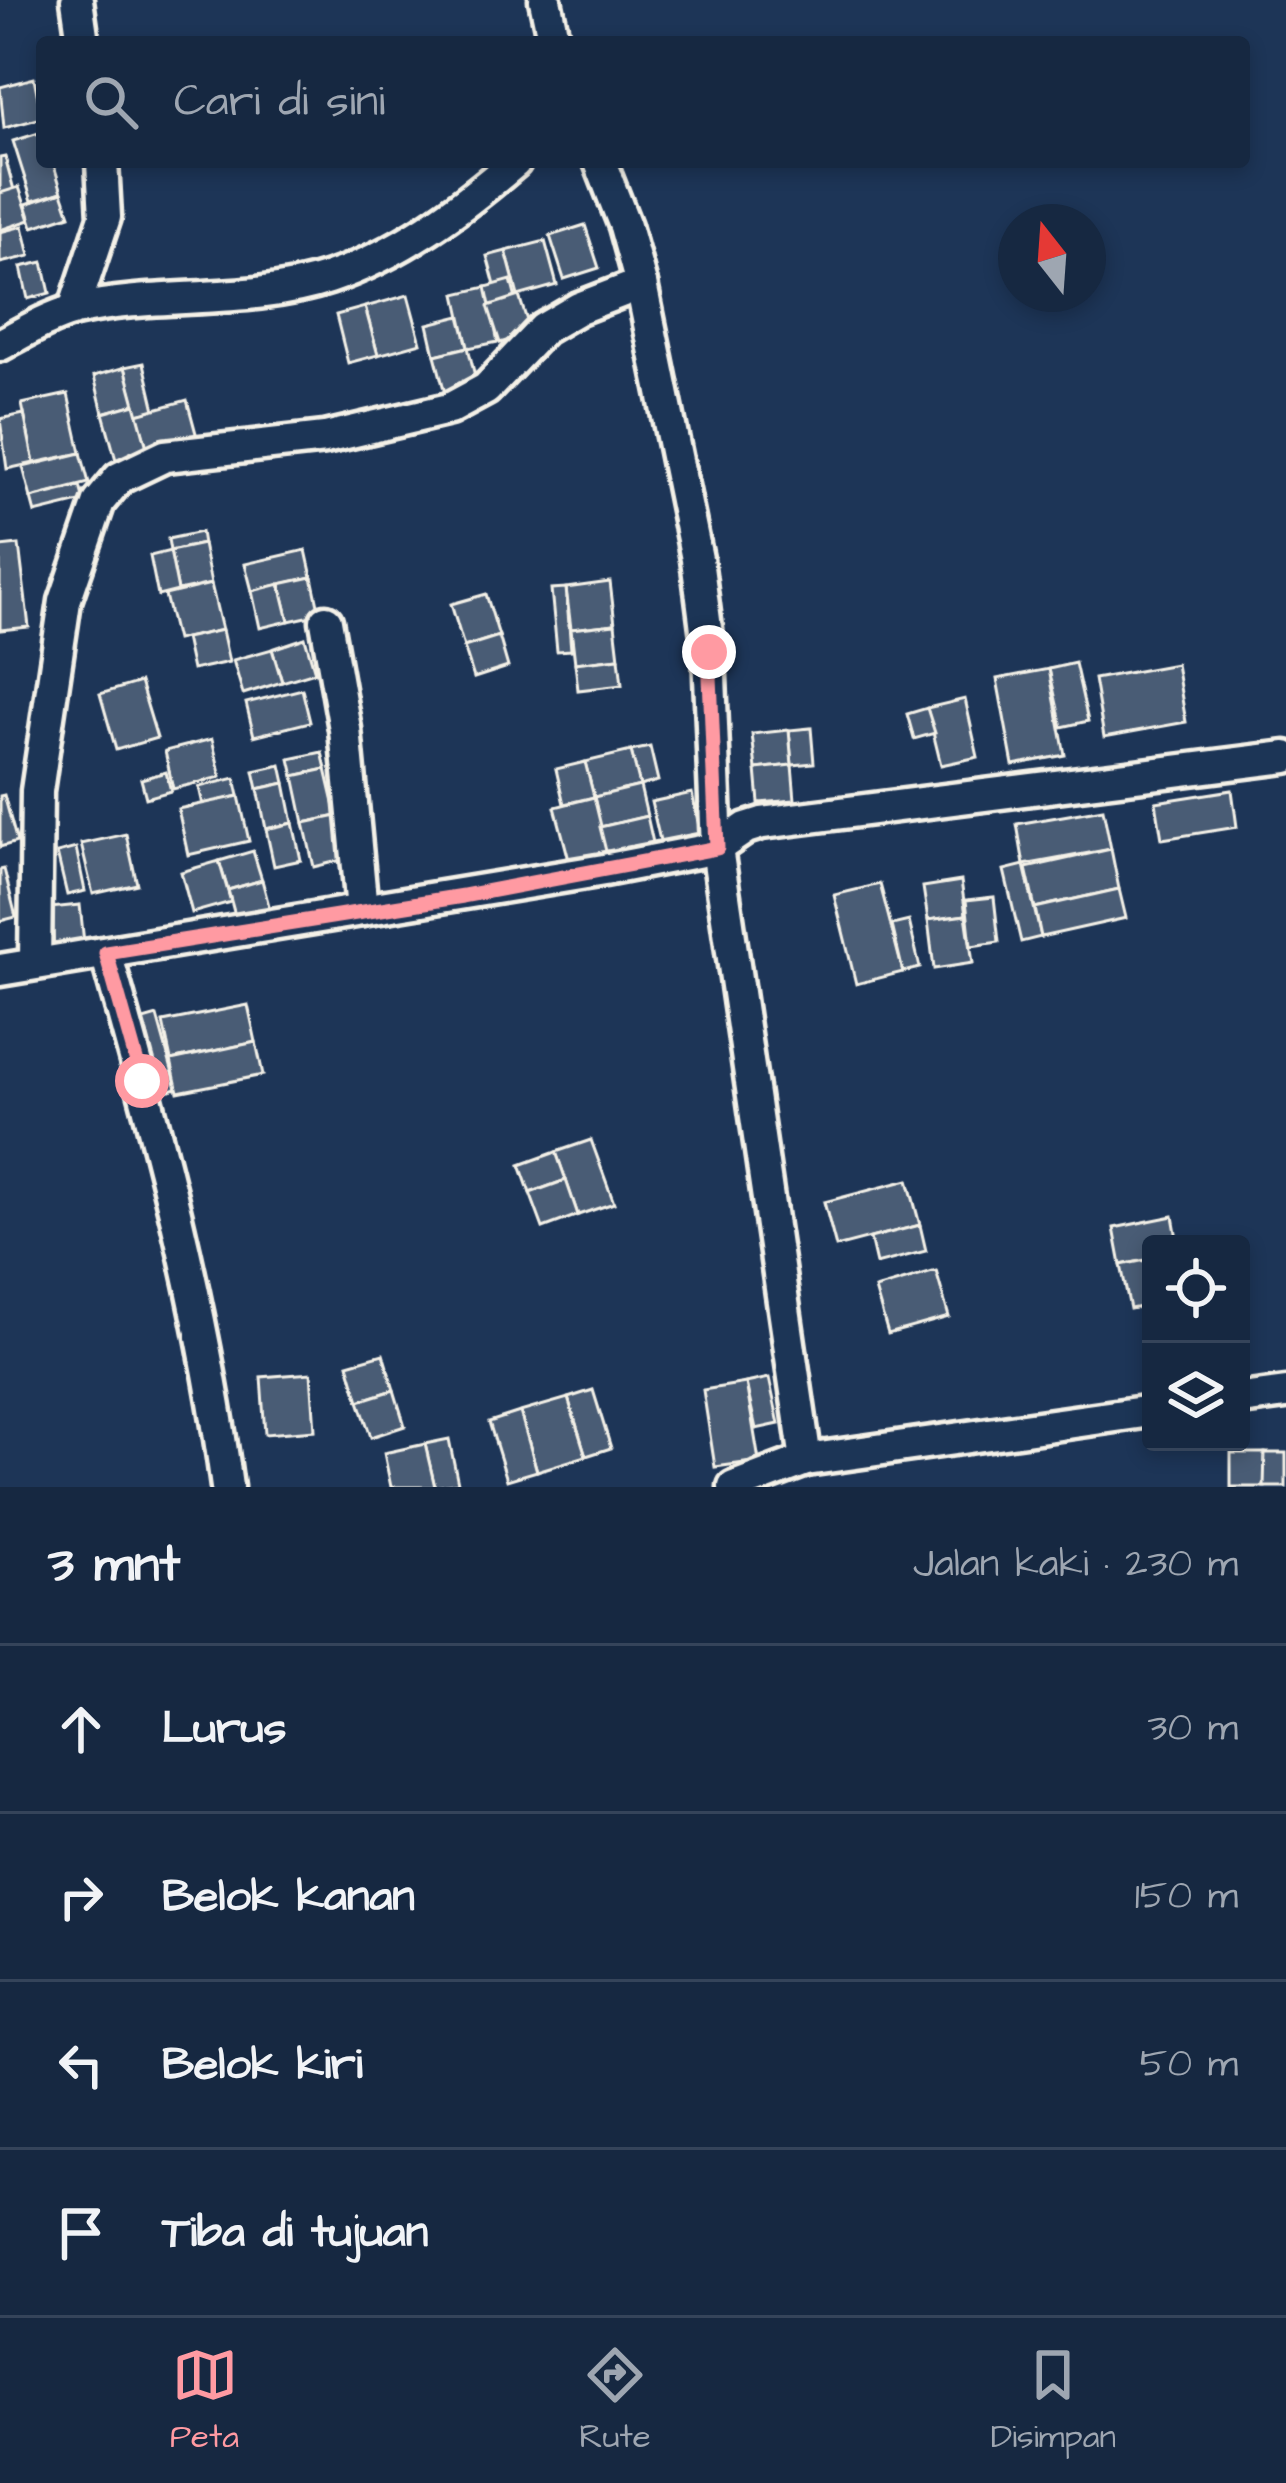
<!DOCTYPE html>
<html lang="id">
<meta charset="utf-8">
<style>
:root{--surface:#162841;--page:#1f3048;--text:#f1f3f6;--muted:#9ea6b1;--line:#35445a;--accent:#ff9aa2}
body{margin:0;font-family:"Architects Daughter",sans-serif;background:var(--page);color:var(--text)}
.controls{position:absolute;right:36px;bottom:36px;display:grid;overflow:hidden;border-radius:12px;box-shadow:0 6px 18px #0003}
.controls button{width:108px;height:108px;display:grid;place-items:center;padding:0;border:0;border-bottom:3px solid var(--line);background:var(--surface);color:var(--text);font:60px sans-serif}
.compass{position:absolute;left:998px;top:204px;width:108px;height:108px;border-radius:50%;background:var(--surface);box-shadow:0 6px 18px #0003;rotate:343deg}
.stop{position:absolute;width:36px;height:36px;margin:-27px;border:9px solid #ff9aa2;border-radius:50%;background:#fff}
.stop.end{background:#ff9aa2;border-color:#fff;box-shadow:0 3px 12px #0008}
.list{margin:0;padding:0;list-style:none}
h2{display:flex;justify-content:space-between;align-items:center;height:156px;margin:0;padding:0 48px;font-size:51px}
h2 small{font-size:39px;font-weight:400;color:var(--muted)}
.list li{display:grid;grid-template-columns:78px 1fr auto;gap:36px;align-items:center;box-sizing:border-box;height:168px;padding:0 48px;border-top:3px solid var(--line)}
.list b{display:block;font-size:45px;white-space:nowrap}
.list em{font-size:39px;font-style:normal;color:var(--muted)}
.icon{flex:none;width:66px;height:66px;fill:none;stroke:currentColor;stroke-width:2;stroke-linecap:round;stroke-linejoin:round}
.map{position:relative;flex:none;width:1286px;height:1487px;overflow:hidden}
.search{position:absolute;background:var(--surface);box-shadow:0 6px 18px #0003;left:36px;right:36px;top:36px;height:132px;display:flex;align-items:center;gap:30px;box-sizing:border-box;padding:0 42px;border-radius:12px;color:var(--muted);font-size:45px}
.sheet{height:828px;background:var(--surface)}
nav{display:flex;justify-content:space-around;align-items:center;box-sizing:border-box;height:168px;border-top:3px solid var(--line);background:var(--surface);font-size:33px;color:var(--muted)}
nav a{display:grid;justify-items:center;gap:6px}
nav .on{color:var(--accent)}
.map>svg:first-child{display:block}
</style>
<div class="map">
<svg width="1286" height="1487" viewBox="0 0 1286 1487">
<rect width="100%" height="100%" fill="#1d3557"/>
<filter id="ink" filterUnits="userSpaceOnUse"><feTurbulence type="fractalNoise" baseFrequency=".00833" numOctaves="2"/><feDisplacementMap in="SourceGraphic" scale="24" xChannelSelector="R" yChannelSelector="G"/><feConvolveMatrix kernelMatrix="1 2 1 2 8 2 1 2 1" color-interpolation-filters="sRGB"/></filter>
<g filter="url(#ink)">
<g fill="#485b74" stroke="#f4f1e8" stroke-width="3">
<polygon points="34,78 42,118 4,128 0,87"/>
<polygon points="42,132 42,162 53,162 62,192 32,201 13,141"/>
<polygon points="5,157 14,190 0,194 0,158"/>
<polygon points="19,187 30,220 0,230 0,193"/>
<polygon points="62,192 70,215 33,227 26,204"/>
<polygon points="585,225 599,268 564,279 550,236"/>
<polygon points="23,226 30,256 0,263 0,232"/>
<polygon points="545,241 557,285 518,296 506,251"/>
<polygon points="506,251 515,285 496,289 487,256"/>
<polygon points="43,262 50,293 28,299 21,267"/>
<polygon points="511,280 516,299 488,306 486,287"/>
<polygon points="486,287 498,342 468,348 456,294"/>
<polygon points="408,295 421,343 378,355 365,307"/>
<polygon points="519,296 531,333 500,343 488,306"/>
<polygon points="365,307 378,355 348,363 336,315"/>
<polygon points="460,316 468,347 435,355 428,324"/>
<polygon points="468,347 478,389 446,397 435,355"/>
<polygon points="144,363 155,410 137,414 125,367"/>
<polygon points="125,367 135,404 103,413 94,376"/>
<polygon points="68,394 81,453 34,463 22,404"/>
<polygon points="187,400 197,437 148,451 137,414"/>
<polygon points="135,404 148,451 116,460 103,413"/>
<polygon points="24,414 34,463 7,469 0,419"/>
<polygon points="81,453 89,483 31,498 23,467"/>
<polygon points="80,486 84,501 35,513 31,498"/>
<polygon points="201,532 203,544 170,551 168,539"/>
<polygon points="203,544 211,584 178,591 170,551"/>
<polygon points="19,545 29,627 0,630 0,547"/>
<polygon points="306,550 312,577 252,591 245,564"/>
<polygon points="170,551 178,591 158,596 150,556"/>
<polygon points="312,577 320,614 289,621 280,584"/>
<polygon points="610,582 615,624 571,629 566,588"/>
<polygon points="211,584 222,630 176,640 165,595"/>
<polygon points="280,584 289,621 260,628 252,591"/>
<polygon points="566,588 571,650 557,651 551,589"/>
<polygon points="486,594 499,636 464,647 451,604"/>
<polygon points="615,624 619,658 575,663 571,629"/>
<polygon points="222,630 229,662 192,670 185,638"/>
<polygon points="499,636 508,667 474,678 464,647"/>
<polygon points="305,638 315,672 282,682 272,649"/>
<polygon points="272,649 282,682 243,694 233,660"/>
<polygon points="619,658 622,685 578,690 575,663"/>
<polygon points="1075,663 1088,721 1062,727 1049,669"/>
<polygon points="1176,664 1186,722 1104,737 1094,679"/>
<polygon points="1049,669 1065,755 1013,765 997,679"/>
<polygon points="140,682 157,738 116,750 100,694"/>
<polygon points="302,689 310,722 254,736 246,703"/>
<polygon points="965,699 978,757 941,765 927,708"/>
<polygon points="927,708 935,733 914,739 907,714"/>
<polygon points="811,728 814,763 792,765 789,730"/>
<polygon points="789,730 792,765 756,769 752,734"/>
<polygon points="212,739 221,777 173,789 165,751"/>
<polygon points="650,747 658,781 640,786 631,751"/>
<polygon points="631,751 640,786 594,797 585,762"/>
<polygon points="322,752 326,769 294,776 290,759"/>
<polygon points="585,762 594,797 564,804 556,769"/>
<polygon points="281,765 285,783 258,789 254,771"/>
<polygon points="792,765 795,800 759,803 756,769"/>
<polygon points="326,769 337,816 304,823 294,776"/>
<polygon points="166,772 171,791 146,798 141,779"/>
<polygon points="235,778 239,796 203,805 199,787"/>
<polygon points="285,783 293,823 266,829 258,789"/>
<polygon points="640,786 647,816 600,827 594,797"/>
<polygon points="1232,790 1237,827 1162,839 1156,802"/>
<polygon points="692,793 702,841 662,849 651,802"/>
<polygon points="4,795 17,842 0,847 0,796"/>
<polygon points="239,796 249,841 188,855 178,809"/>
<polygon points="594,797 607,851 569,860 555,807"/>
<polygon points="1103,809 1111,849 1024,865 1017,824"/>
<polygon points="337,816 346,859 314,867 304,823"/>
<polygon points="647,816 656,856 610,867 600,827"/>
<polygon points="293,823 301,860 274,866 266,829"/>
<polygon points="126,834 137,884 93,894 81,844"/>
<polygon points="76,848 85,891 67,895 57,853"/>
<polygon points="1111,849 1119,889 1035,908 1026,868"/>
<polygon points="253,851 262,880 228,890 219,861"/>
<polygon points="219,861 231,902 192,913 181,872"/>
<polygon points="1024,865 1041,937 1021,942 1004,870"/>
<polygon points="4,869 16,917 0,921 0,870"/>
<polygon points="262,880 271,913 237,923 228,890"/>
<polygon points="961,881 966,915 928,920 923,887"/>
<polygon points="880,884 903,972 856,984 834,895"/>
<polygon points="1119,889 1126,918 1041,937 1035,908"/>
<polygon points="994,897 999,942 971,946 966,900"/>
<polygon points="80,905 84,943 54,946 50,908"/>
<polygon points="966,915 973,963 934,969 928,920"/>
<polygon points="909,921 920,968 903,972 892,925"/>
<polygon points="248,1005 256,1042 171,1060 163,1022"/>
<polygon points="157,1016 177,1088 147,1097 126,1025"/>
<polygon points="256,1042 263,1075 178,1092 171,1060"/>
<polygon points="591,1140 614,1203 578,1215 556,1152"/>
<polygon points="556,1152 566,1180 530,1193 520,1165"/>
<polygon points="566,1180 578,1215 543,1228 530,1193"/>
<polygon points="908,1180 920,1225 836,1247 824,1202"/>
<polygon points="1173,1216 1178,1244 1151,1244 1151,1259 1121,1265 1114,1228"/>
<polygon points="920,1225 926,1251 876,1264 870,1238"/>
<polygon points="1151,1259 1151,1305 1130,1309 1121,1265"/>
<polygon points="936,1271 949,1317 888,1334 875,1289"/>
<polygon points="383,1354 394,1390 359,1401 348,1364"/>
<polygon points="311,1373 315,1430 265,1434 261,1377"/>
<polygon points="769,1378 779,1424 756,1429 746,1383"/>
<polygon points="746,1383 759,1461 715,1467 703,1390"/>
<polygon points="394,1390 405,1426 371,1437 359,1401"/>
<polygon points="593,1390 611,1448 586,1456 568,1398"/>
<polygon points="568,1398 586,1456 537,1471 520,1412"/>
<polygon points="520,1412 537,1471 507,1480 489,1422"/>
<polygon points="449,1439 458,1483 435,1487 425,1444"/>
<polygon points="425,1444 435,1487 391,1487 384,1453"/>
<rect x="1231" y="1453" width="34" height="34"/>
<polygon points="1265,1453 1286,1453 1286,1487 1264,1487"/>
</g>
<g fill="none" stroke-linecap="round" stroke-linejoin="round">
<g stroke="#f4f1e8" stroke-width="39">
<g id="street">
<polyline points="77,0 83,42"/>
<polyline points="545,0 554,42"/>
<polyline points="600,162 625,226 641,284 697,559 709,652 717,848 806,1460"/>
<polyline points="74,310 105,217 102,162"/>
<path d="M0,345c24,-13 49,-28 75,-35 83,-19 173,-5 254,-32 71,-24 130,-68 186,-116"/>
<polyline points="326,621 345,729 362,910"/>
<path d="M106,953c50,177 97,352 121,534"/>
<polyline points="35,963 37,791 65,601 99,502 119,478 165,456 325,438 449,409 486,389 543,329 579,308 641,284"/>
<polyline points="0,970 604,870 717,848 746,828 762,823 1286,757"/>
<polyline points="1241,1399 1286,1393"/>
<polyline points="734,1487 806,1460 1151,1411"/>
</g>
</g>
<use href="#street" stroke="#1d3557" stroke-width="30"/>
</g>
</g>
<g fill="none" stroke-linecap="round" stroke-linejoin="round" filter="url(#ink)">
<polyline stroke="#ff9aa2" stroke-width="15" points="142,1081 106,953 463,896 717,848 709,652"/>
</g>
</svg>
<div class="controls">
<button><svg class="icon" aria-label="locate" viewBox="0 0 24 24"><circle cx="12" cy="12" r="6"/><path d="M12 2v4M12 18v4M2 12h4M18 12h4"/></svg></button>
<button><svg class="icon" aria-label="layers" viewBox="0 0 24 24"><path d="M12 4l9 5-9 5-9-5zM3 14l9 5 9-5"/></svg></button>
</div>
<svg class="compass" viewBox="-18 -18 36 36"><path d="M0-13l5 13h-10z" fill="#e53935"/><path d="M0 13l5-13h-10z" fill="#9ea6b1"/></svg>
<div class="stop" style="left:142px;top:1081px"></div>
<div class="stop end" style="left:709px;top:652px"></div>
<div class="search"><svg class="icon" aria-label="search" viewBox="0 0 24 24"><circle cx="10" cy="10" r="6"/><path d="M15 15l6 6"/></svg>Cari di sini</div>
</div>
<section class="sheet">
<h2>3 mnt<small>Jalan kaki · 230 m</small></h2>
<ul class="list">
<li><svg class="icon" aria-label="ahead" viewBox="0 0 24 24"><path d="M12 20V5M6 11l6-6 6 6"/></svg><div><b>Lurus</b></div><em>30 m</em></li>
<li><svg class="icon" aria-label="right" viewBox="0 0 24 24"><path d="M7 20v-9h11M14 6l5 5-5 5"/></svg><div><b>Belok kanan</b></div><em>150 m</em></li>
<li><svg class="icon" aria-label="left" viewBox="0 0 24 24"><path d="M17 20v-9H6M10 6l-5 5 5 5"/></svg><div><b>Belok kiri</b></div><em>50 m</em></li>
<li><svg class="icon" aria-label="arrive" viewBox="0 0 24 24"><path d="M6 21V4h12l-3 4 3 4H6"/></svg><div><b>Tiba di tujuan</b></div></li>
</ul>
</section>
<nav>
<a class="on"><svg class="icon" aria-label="map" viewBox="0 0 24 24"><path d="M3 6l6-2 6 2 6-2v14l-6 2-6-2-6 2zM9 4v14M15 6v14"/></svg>Peta</a>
<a><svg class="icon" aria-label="directions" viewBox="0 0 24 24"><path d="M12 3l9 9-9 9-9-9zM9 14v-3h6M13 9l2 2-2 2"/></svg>Rute</a>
<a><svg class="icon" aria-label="saved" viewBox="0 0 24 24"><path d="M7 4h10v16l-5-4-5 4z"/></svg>Disimpan</a>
</nav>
